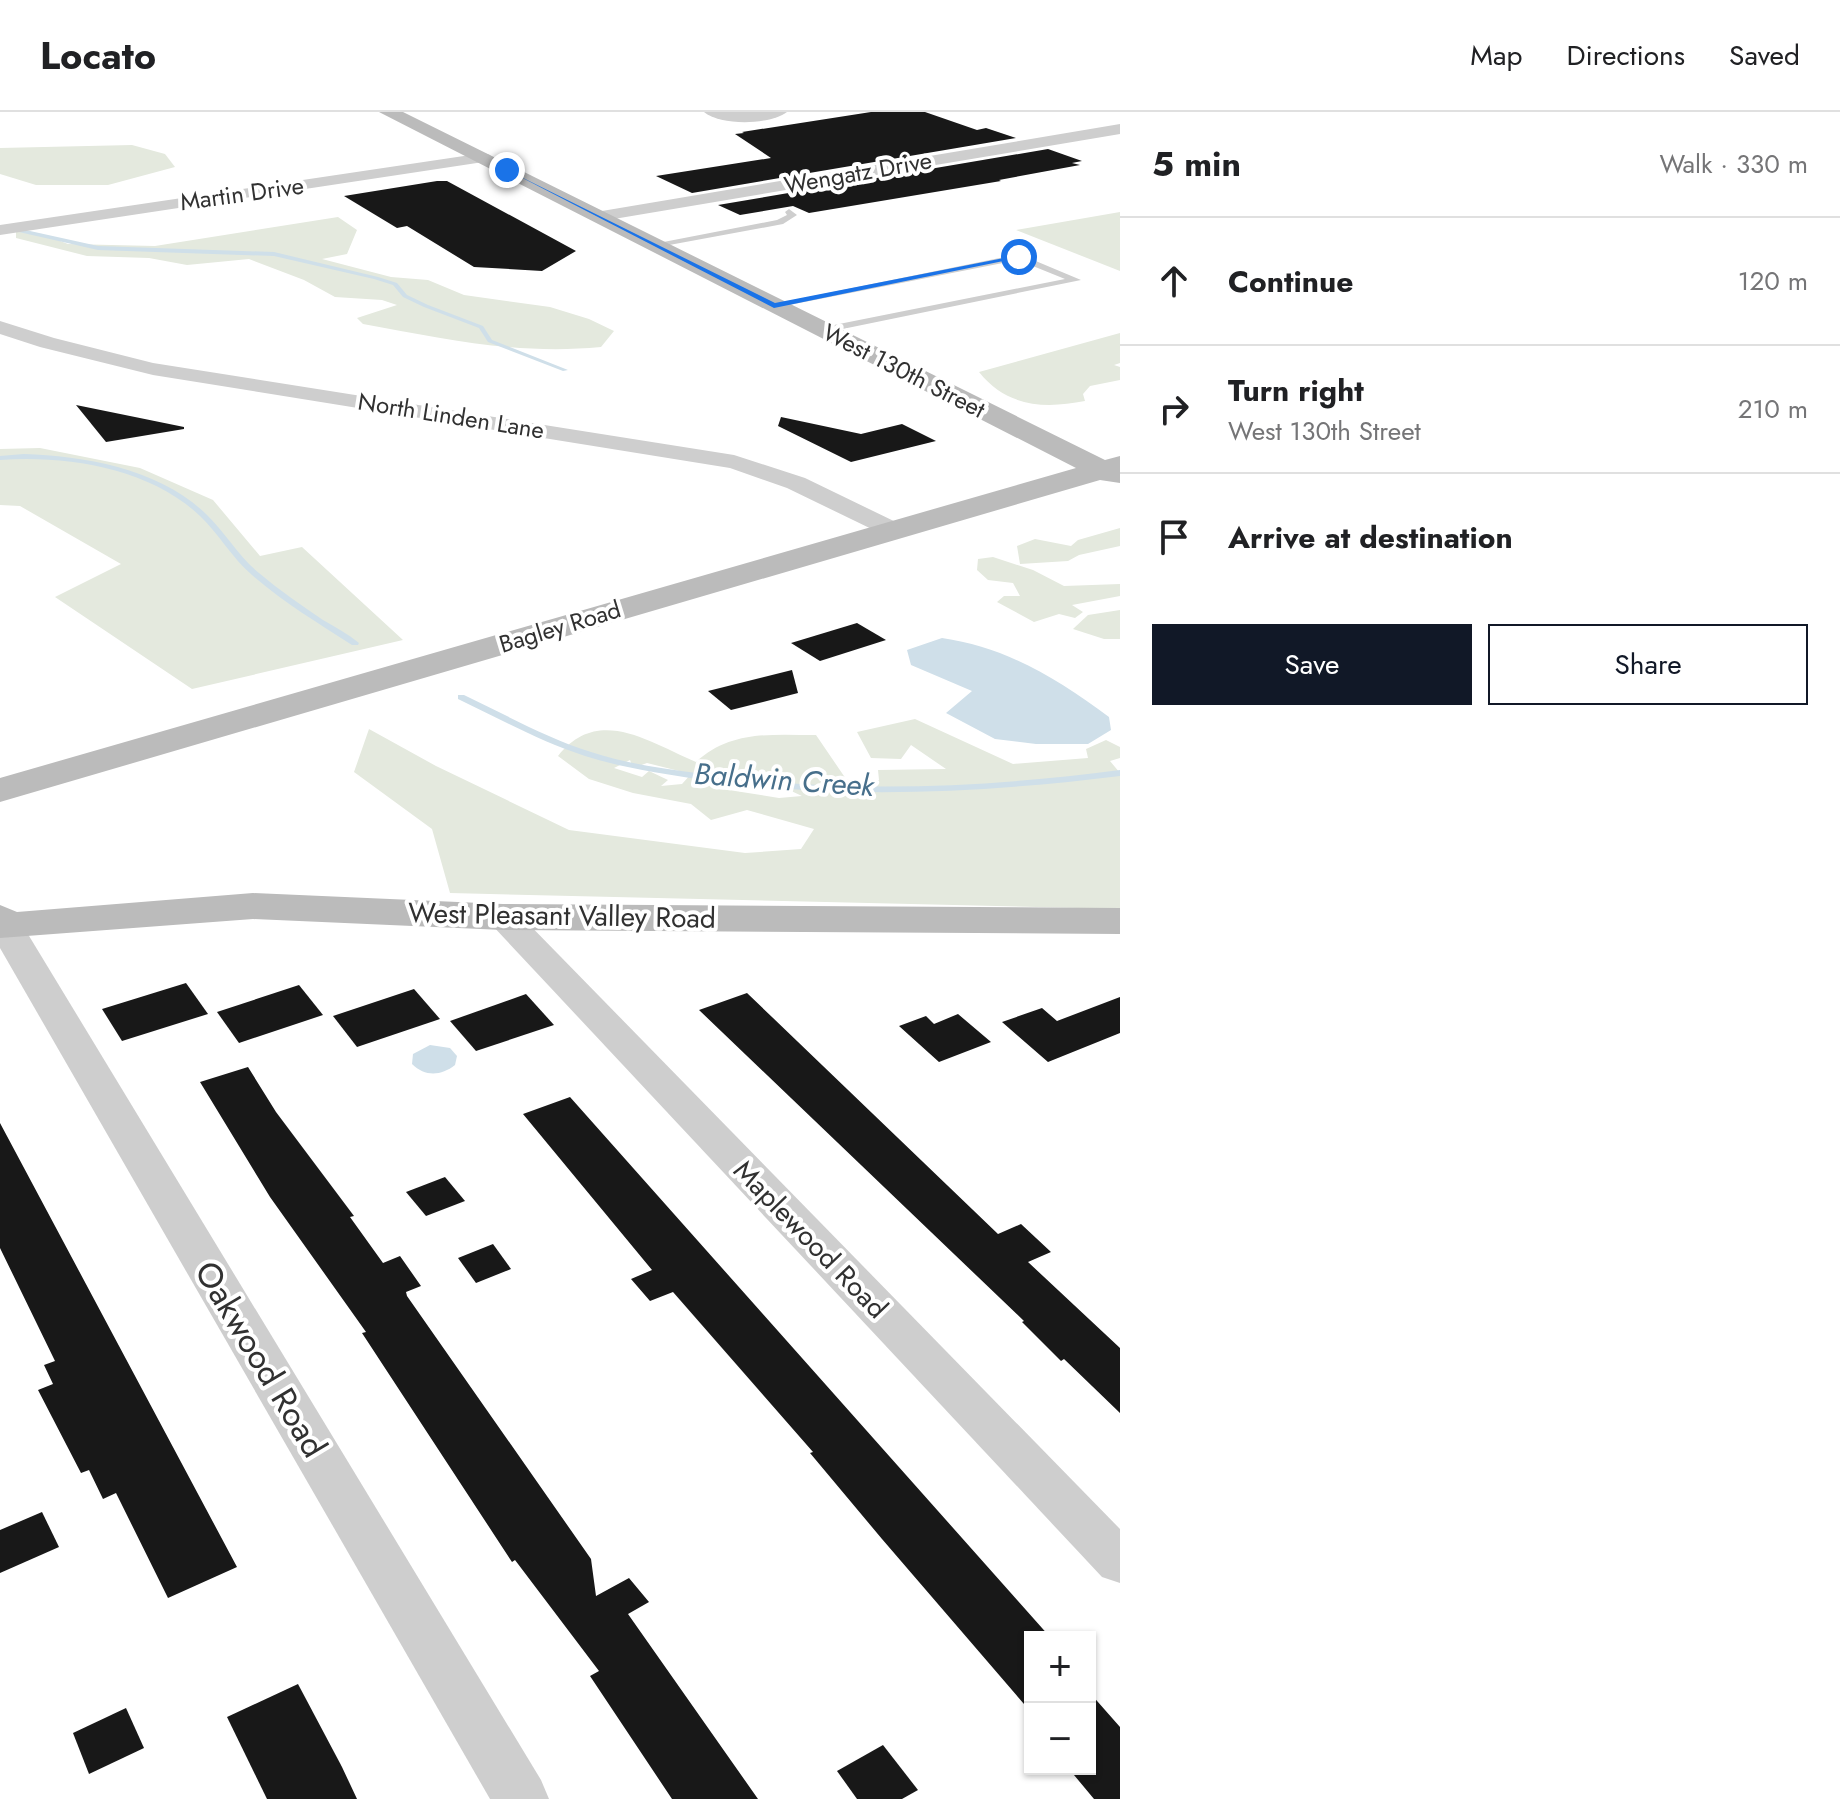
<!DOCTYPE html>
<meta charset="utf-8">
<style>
:root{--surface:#fff;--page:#f6f6f6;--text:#202124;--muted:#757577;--line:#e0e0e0;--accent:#111827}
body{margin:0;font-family:Jost,sans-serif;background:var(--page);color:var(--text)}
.controls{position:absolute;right:24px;bottom:24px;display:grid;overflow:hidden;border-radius:0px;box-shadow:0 2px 6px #0004}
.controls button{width:72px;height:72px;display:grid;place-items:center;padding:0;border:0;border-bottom:2px solid var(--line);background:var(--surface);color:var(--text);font:40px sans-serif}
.stop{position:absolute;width:24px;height:24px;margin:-18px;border:6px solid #1a73e8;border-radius:50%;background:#fff}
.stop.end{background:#1a73e8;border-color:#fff;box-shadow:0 2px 8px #0008}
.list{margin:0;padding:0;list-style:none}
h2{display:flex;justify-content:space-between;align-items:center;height:104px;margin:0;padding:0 32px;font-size:34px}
h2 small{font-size:26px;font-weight:400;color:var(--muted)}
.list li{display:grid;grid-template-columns:52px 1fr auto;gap:24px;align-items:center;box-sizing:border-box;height:128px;padding:0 32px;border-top:2px solid var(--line)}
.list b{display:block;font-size:30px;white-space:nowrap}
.list p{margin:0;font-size:26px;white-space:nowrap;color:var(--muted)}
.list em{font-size:26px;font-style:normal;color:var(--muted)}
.actions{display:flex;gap:16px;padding:24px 32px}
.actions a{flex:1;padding:18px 0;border:2px solid var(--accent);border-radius:0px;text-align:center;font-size:28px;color:var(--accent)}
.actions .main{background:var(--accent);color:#fff}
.icon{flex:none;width:44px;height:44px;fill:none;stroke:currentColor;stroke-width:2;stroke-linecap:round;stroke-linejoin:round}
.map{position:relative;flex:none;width:1120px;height:1687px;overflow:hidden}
header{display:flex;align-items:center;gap:48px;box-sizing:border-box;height:112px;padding:0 40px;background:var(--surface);border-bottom:2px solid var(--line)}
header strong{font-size:38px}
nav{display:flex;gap:44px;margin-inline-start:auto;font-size:28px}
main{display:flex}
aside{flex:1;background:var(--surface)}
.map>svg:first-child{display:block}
</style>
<header>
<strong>Locato</strong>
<nav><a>Map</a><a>Directions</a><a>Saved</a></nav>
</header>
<main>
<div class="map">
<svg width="1120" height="1687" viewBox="0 0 1120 1687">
<rect width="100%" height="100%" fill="#fff"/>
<g fill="#e4e9de" fill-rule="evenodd">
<polygon points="132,33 165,42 175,55 108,73 36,73 0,62 0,36"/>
<polygon points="1120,100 1120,159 1016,118"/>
<path d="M338,105l19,13 -10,24 -25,5 69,18 37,3 36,15 86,12 39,12 25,12 -13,16c-84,8 -156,-8 -238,-23l-6,-6 40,-13 -15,-5 -47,-3 -31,-17 -55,-21 -62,6 -38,-7 -62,-2 -71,-18v-7l26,3 26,10 87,2z"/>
<path d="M1120,221v30l-6,2 6,2v13l-30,6 -7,8 2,7c-41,8 -78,6 -106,-29z"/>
<polygon points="40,336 140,356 213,388 260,444 302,435 403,528 192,577 55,485 121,452 20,394 0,393 0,337"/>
<polygon points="1120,416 1120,434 1079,443 1068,449 1020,452 1017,434 1035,427 1071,434 1078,428"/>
<polygon points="993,445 1033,458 1064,474 1120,472 1120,484 1072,493 1083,500 1075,506 1059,502 1034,510 997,490 1004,484 1020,484 1013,471 988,468 977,458 978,447"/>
<polygon points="1120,498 1120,527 1104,527 1073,517 1088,503"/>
<path d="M915,607l98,45 75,-6 -2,-9 20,-9 14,7v11l-10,3 10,12v136l-670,-16 -18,-64 -78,-57 15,-43 67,37 133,64 176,23 56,-4 13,-20 -67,-19 -36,10 -20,-16 -58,-11 -44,-14 -31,-23c40,-51 91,-14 138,6 35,-32 75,-27 120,-27l30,44 33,1 -1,-10 68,-1 -35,-24 -10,14 -30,-1 -14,-26zM630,648l3,8 14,-5 44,11 -9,10 -21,2 7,-6 -19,-9 -7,6 -28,-9zM766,661l10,4 -2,6 28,13 -23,2 -63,-10 20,-10 5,3z"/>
</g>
<g fill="#cfdfe9">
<path d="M942,526c64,9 116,41 167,79l2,13 -23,14h-52l-41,-5 -49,-26 26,-22 -61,-26 -4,-15z"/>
<path d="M430,933l20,3 7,8 -2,9c-14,11 -30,12 -43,-1l1,-10z"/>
</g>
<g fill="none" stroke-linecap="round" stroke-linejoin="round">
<g fill="#cfdfe9" fill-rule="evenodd">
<polygon points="21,117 98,134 274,140 378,165 397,171 407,183 428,193 483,214 492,228 568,258 563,259 488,230 479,216 424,195 403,185 393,173 374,167 274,144 98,138 19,120"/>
<path d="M24,342c61,2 136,15 182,60 19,18 32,42 53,59 20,17 42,32 64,47 12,7 25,14 36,23l-1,2h-6c-34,-22 -69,-43 -100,-70 -20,-17 -33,-41 -52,-59 -50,-48 -134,-61 -200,-56v-4z"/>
<path d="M458,583h6c42,20 83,43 127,57 36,12 75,17 113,22 138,20 278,14 416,-4v6c-138,17 -278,24 -416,4 -40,-6 -81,-12 -119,-24 -44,-14 -85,-37 -127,-57z"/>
</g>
</g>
<g fill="#181818">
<polygon points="871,0 925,0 977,18 986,16 1016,26 692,81 656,64 771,46 735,22 744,21 742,20"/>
<polygon points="1048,37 1082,49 1072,51 1080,53 999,68 1001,69 809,101 793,94 740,103 718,93"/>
<polygon points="437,69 447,69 576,139 542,159 474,155 407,114 397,116 344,84"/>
<polygon points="76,293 184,315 184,317 106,330"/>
<polygon points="781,305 861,322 902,312 936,329 851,350 778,314"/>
<polygon points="857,511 886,528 820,549 791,531"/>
<polygon points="792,558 798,581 731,598 708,579"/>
<polygon points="186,871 208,902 122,929 102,897"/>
<polygon points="299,873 323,903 239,931 217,900"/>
<polygon points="414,877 440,907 357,935 333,904"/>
<polygon points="747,881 998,1122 1021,1112 1051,1140 1028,1150 1120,1236 1120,1301 1064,1247 1061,1249 1022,1210 1024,1209 699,898"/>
<polygon points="526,882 554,913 476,939 450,909"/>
<polygon points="1120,885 1120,921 1048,950 1002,910 1042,896 1057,909"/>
<polygon points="958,902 991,930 939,950 899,914 926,904 934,912"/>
<polygon points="248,955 276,1000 354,1104 350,1105 383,1151 400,1144 421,1174 406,1180 407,1184 591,1447 596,1484 629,1466 649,1490 628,1502 758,1687 672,1687 590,1564 599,1559 515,1448 512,1450 362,1221 366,1220 270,1085 200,970"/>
<polygon points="570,985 1050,1525 1030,1525 1030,1599 882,1427 810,1341 813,1340 673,1180 650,1189 631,1167 652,1158 523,1002"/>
<polygon points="0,1011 237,1455 168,1486 116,1381 103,1387 89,1358 81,1361 38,1278 53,1272 44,1253 55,1249 0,1136"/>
<polygon points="445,1065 465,1089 426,1104 406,1080"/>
<polygon points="493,1132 511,1157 476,1171 458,1146"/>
<polygon points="42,1400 59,1435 0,1461 0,1418"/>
<polygon points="298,1572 342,1655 357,1687 267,1687 227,1605"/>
<polygon points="1090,1581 1120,1615 1120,1687 1094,1687 1069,1657 1090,1657"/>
<polygon points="126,1596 144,1636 89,1662 73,1621"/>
<polygon points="883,1633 918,1678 902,1687 857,1687 837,1659"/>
</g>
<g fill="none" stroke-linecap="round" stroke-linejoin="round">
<g fill="#cecece" fill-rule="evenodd">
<polygon points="789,97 797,103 783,112 653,136 648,133 777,108 787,103 785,100"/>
<polygon points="1019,142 1081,168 823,221 819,220 819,216 1065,167 1018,148 774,196 769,193"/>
</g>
<g fill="#cecece" fill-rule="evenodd">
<path d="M704,0h83c-17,13 -66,14 -83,0z"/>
<polygon points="1120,12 1120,22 596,110 587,105 596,100"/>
<polygon points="484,41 490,43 492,46 490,49 0,123 0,113"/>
<polygon points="0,209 54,226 153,251 734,343 805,366 902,413 906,418 902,423 884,423 787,376 730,356 153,263 40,235 0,222"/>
<polygon points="503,794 515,798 1120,1417 1120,1471 1102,1465 491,812 485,805 491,798"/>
<polygon points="5,803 17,807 23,814 541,1668 549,1687 490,1687 0,836 0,805"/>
</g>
<g fill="#bbb" fill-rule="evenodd">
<polygon points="379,0 403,0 1105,348 1120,344 1120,371 1100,368 0,690 0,666 1076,356"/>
<polygon points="253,781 503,792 1120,796 1120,822 503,818 253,807 0,826 0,793 17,800"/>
</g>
</g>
<polygon fill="#1a73e8" points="505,57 775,191 1019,143 1023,145 774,196"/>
<g text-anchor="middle" stroke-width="8" stroke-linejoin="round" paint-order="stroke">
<g font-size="24" fill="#313131" stroke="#fff">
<text transform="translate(858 61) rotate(-10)" y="8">Wengatz Drive</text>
<text transform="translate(242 82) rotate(-8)" y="8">Martin Drive</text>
<text transform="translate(904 259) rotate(27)" y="8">West 130th Street</text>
<text transform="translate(451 304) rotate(9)" y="8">North Linden Lane</text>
<text transform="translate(560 515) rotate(-17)" y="8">Bagley Road</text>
</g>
<g font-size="28" fill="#313131" stroke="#fff">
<text transform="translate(562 803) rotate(1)" y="10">West Pleasant Valley Road</text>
<text transform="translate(811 1127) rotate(46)" y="10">Maplewood Road</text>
</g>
<g font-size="30" font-style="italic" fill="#476f8b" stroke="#fff">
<text transform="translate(784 668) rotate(4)" y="10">Baldwin Creek</text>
</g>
<g font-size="34" fill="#313131" stroke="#fff">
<text transform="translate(261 1247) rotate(59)" y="12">Oakwood Road</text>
</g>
</g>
</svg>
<div class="controls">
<button>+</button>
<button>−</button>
</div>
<div class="stop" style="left:1019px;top:145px"></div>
<div class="stop end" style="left:507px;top:58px"></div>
</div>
<aside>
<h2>5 min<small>Walk · 330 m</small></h2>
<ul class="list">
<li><svg class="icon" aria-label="ahead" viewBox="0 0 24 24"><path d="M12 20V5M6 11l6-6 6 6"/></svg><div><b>Continue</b></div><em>120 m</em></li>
<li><svg class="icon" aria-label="right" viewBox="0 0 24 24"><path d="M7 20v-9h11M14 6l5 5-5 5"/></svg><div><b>Turn right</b><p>West 130th Street</p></div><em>210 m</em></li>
<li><svg class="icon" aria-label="arrive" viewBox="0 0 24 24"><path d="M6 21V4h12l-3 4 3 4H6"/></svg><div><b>Arrive at destination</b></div></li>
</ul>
<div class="actions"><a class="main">Save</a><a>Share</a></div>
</aside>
</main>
